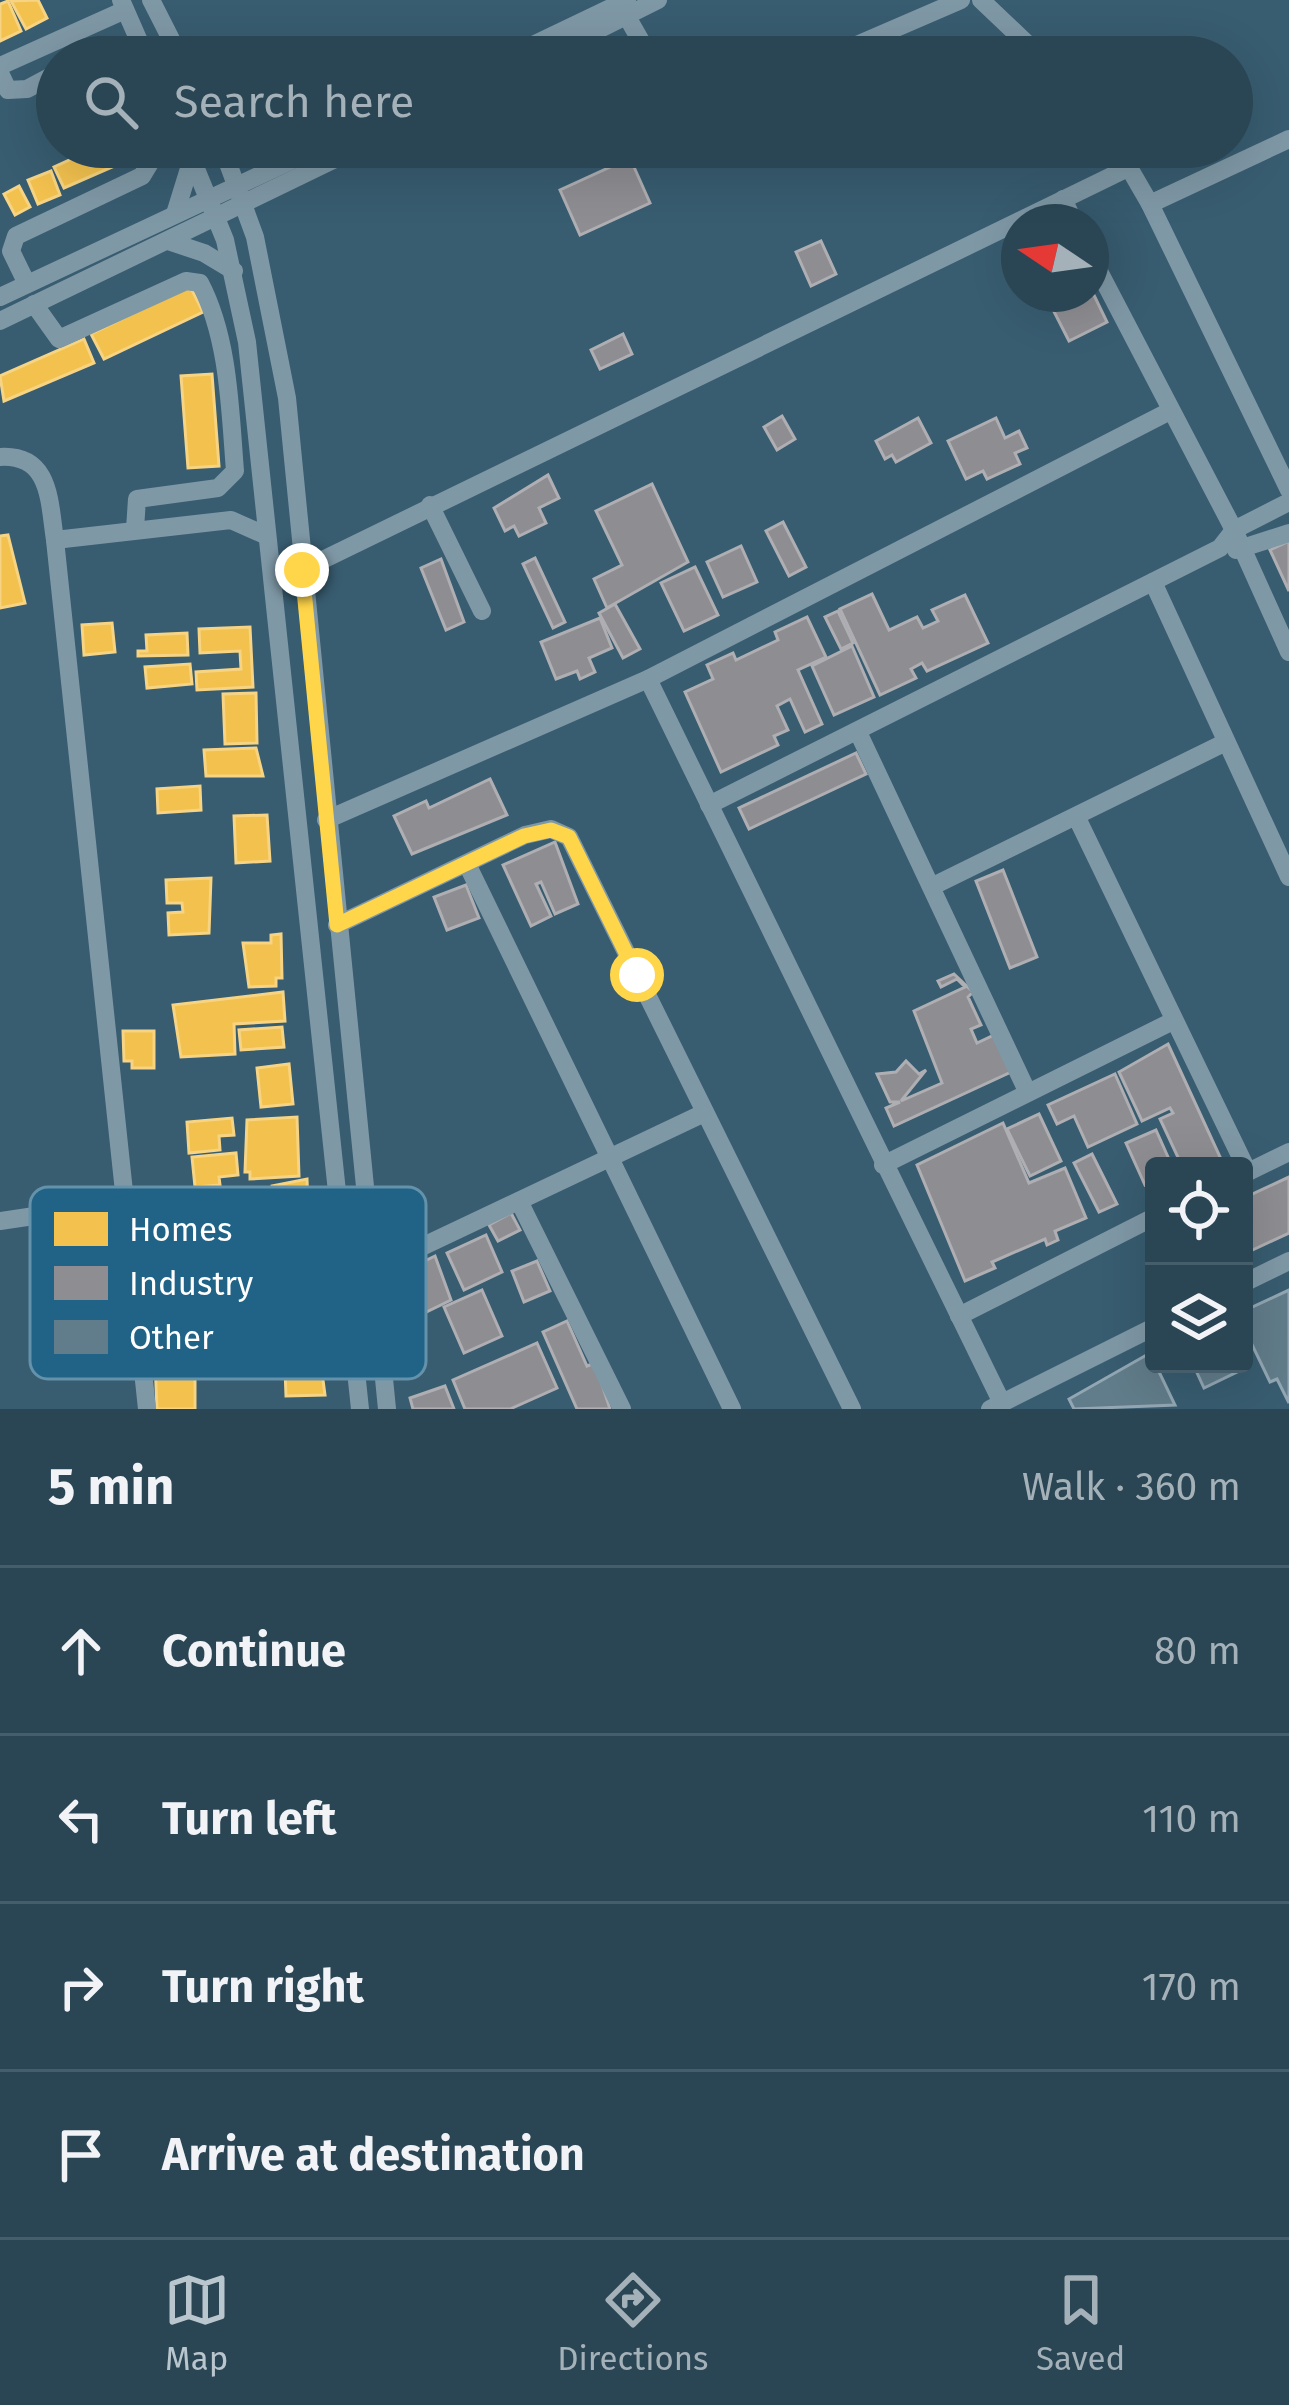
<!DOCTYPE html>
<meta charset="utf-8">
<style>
:root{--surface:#2a4554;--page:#364f5e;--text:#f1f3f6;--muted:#a5b1b8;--line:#465d6b;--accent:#b9c6cd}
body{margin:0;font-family:"Fira Sans",sans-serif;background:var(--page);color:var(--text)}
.controls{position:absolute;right:36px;bottom:36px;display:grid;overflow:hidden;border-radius:12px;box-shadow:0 12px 48px #0002}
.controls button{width:108px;height:108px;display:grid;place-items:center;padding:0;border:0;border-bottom:3px solid var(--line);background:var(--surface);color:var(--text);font:60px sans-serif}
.compass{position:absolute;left:1001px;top:204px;width:108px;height:108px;border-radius:50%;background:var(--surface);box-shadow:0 12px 48px #0002;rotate:283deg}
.stop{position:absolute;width:36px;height:36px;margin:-27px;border:9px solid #ffd54a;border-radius:50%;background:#fff}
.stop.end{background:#ffd54a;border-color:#fff;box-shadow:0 3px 12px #0008}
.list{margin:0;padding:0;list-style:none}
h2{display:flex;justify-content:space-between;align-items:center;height:156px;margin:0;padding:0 48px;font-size:51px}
h2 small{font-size:39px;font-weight:400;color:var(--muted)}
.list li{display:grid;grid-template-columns:78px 1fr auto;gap:36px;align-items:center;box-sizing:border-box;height:168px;padding:0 48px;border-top:3px solid var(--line)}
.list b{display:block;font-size:45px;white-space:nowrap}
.list em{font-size:39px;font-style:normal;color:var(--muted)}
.icon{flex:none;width:66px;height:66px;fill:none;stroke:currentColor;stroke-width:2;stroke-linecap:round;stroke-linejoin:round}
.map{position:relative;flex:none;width:1289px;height:1409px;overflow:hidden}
.search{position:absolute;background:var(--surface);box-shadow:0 12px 48px #0002;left:36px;right:36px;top:36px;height:132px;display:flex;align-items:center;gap:30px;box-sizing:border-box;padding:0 42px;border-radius:66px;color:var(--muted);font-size:45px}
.sheet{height:828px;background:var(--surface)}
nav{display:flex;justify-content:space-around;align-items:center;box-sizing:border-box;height:168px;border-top:3px solid var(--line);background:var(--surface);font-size:33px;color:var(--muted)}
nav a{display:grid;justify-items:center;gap:6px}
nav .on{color:var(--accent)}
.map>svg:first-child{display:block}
</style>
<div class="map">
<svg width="1289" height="1409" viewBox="0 0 1289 1409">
<rect width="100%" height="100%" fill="#385c70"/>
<g fill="#f2c14e" stroke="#f6d483" stroke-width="3">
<polygon points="38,0 47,18 26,29 11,1"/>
<polygon points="8,1 21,31 0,41 0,4"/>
<polygon points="98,147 120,147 126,161 64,188 54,167"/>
<polygon points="51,171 60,195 38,204 28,180"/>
<polygon points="19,186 30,207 15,215 4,194"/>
<polygon points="190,286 203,312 104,359 91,334"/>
<polygon points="84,339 94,363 4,401 0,376"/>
<polygon points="212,374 219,466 188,468 181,376"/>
<polygon points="8,535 25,603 0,608 0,536"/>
<polygon points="112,623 115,652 84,655 82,625"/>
<polygon points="250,627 253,687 197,690 196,672 241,669 240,651 200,653 199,629"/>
<polygon points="187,633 188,655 138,656 138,651 147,651 146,635"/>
<polygon points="190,664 192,684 147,688 145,667"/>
<polygon points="256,693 257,743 225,744 223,694"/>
<polygon points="256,748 263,776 206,776 204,750"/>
<polygon points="200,786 201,810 158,813 157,789"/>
<polygon points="267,815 270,861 236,863 234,816"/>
<polygon points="211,878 209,933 169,935 168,913 183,912 182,903 167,903 166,880"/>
<polygon points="281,934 282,978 276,978 276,986 249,987 243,943 271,943 271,935"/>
<polygon points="283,992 285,1021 234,1024 235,1054 181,1057 173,1005"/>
<polygon points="282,1027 284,1047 241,1050 239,1030"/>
<polygon points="123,1031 154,1031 154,1068 132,1068 132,1061 124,1061"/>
<polygon points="289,1064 293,1104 261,1107 257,1068"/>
<polygon points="297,1117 299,1176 250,1179 250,1172 245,1172 247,1120"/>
<polygon points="232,1118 234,1135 219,1136 220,1150 189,1153 187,1122"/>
<polygon points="236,1153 238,1175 219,1177 220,1185 195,1187 192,1157"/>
<polygon points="307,1179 309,1233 274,1234 272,1186"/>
<polygon points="326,1341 326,1350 319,1350 325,1395 286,1396 284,1342"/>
<polygon points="195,1360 195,1409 157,1409 155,1362"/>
</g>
<g fill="#8d8d92" stroke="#afafb3" stroke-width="3">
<polygon points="630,158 650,203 580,235 560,190"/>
<polygon points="821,241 836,274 811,286 796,252"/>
<polygon points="1091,289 1107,322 1069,341 1045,294 1091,294"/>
<polygon points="623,334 632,354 600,369 591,350"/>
<polygon points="782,416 795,439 777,450 764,427"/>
<polygon points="918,418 931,443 896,462 892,455 885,459 876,441"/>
<polygon points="996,418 1005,438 1019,431 1027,448 1015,453 1020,464 987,479 983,471 966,479 948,441"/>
<polygon points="548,475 559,498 539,508 546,523 519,536 514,526 505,531 494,508"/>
<polygon points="652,484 688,562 607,608 594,579 622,565 596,511"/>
<polygon points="783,522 806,567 789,576 766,531"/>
<polygon points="1289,541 1289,591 1270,550"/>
<polygon points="741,546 757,582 723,597 707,562"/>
<polygon points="535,558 565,622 553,628 523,564"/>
<polygon points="441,559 464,622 446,630 421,568"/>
<polygon points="695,567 718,615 684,631 661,583"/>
<polygon points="872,594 889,630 917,617 923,628 938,621 932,610 965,595 988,643 927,671 922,663 911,669 916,678 880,695 840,609"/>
<polygon points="615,604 640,649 623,658 599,613"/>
<polygon points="838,611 853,643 841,649 825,617"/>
<polygon points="807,617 826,657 798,670 822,724 805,732 790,699 777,706 788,730 774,736 778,745 721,772 685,692 713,679 707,665 733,653 736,660 778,640 775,632"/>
<polygon points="600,618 612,648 589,658 595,672 580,679 577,671 556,679 541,642"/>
<polygon points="852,646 874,697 834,715 812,666"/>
<polygon points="856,753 866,774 749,829 739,808"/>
<polygon points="490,779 507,815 412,854 394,816 426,801 429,808"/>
<polygon points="555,842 578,904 555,914 541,882 536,884 551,916 531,926 503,865"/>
<polygon points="1003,870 1037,957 1010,968 976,881"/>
<polygon points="466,885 479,918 447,930 434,897"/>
<polygon points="954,974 973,992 968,997 981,1025 971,1029 977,1043 994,1035 1011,1072 894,1126 886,1108 900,1102 890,1102 877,1074 896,1072 906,1061 919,1074 926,1070 901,1101 942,1083 914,1011 965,987 957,979 941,987 938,981"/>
<polygon points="1168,1044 1221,1159 1206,1166 1199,1161 1182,1166 1160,1119 1173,1113 1170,1108 1142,1121 1119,1072"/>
<polygon points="1115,1074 1137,1124 1088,1147 1074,1116 1057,1124 1048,1105"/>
<polygon points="1039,1114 1061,1161 1030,1176 1007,1129"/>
<polygon points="1003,1123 1029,1183 1065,1168 1086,1218 1055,1231 1058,1240 1047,1245 1045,1239 992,1262 995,1268 965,1281 917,1165"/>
<polygon points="1156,1130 1172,1166 1154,1166 1154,1181 1145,1185 1126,1143"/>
<polygon points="1092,1154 1117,1204 1099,1212 1074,1163"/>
<polygon points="1289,1177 1289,1233 1244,1254 1244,1198"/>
<polygon points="511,1213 520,1230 498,1241 489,1225"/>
<polygon points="486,1235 502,1272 464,1290 447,1253"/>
<polygon points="435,1256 451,1300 412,1319 392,1277"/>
<polygon points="537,1261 550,1291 524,1302 512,1271"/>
<polygon points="482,1290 502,1336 464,1353 444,1307"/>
<polygon points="567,1321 587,1366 595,1363 610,1409 577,1409 543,1332"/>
<polygon points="537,1343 557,1388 510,1409 465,1409 453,1380"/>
<polygon points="445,1386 454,1409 413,1409 410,1398"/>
</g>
<g fill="#617c8a" stroke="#92a7b3" stroke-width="3">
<polygon points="1289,1290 1289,1403 1277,1379 1270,1382 1244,1328 1244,1311"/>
<polygon points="1150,1353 1175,1405 1074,1409 1069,1399"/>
<polygon points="1193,1364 1233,1364 1237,1372 1204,1388"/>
</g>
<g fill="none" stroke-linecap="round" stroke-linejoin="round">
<g stroke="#7f98a6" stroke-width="18">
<polyline points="121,0 146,57"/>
<polyline points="151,0 180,57"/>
<polyline points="981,0 1041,57"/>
<polyline points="622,8 650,57"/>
<polyline points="508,57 627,0"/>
<polyline points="544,57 658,0"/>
<polyline points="829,57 961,0"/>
<polyline points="0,66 125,10"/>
<polyline points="0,73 8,90 27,89 57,73"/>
<polyline points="187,147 225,240 247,342 360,1409"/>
<polyline points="222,147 255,237 287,398 387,1409"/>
<polyline points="250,147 287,158"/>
<polyline points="1117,147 1150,204 1289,490"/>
<polyline points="1063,199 1074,222"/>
<polyline points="1150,204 1289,139"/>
<polyline points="175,214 192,159"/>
<polyline points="168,241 204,253 234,271"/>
<polyline points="1091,256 1234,530 1289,652"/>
<polyline points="27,284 11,251 16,236 142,176 154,156 150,147"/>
<polyline points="0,297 320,147"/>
<path d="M34,304l25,35 127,-58 14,2c29,55 30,127 35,188l-17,17 -81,11 -2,30"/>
<polyline points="0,321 360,147"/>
<path d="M0,457c51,-3 49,44 55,83l92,869"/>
<polyline points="430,505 482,611"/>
<polyline points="55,540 231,520 267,536"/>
<polyline points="1236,550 1289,533"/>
<polyline points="302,570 1130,167"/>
<polyline points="1153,582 1289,877"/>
<polyline points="648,679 1002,1403"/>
<polyline points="858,732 1027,1091"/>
<polyline points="709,805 1220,548 1234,530 1289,502"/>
<polyline points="1077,818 1248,1172"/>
<polyline points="326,820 648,679 1168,412"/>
<polyline points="467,864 732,1409"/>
<polyline points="933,886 1224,743"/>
<polyline points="337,925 525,835 551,829 569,837 852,1409"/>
<polyline points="883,1165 1173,1021"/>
<polyline points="1244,1174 1289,1152"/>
<polyline points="519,1201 622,1409"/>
<polyline points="0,1221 121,1203"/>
<polyline points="373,1270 702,1114"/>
<polyline points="1244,1283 1289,1261"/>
<polyline points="137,1311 312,1292 350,1314"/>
<polyline points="959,1316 1154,1217"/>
<polyline points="990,1409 1154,1327"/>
</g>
</g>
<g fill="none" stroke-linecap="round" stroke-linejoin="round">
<polyline stroke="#ffd54a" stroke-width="15" points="302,570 337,925 524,836 551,830 569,837 637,975"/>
</g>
<rect x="30" y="1187" width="396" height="192" rx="18" fill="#216387" stroke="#6492ab" stroke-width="3"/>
<rect x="54" y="1212" width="54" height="34" fill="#f2c14e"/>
<rect x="54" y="1266" width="54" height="34" fill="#8d8d92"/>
<rect x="54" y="1320" width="54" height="34" fill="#617c8a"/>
<g font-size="33" fill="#fff">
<text x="129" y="1241">Homes</text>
<text x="129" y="1295">Industry</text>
<text x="129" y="1349">Other</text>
</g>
</svg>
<div class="controls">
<button><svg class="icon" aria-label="locate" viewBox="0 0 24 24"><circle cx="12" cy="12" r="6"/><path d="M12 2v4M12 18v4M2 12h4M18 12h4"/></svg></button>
<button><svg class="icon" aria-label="layers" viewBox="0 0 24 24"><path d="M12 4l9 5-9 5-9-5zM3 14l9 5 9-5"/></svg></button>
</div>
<svg class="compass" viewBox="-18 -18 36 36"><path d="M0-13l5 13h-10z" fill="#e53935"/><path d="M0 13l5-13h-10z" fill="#a5b1b8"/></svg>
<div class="stop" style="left:637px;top:975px"></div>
<div class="stop end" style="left:302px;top:570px"></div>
<div class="search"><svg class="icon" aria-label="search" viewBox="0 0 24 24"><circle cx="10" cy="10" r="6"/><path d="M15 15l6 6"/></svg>Search here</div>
</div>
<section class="sheet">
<h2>5 min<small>Walk · 360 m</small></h2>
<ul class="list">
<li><svg class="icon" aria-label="ahead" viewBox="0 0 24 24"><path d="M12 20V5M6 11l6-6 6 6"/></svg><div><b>Continue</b></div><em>80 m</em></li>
<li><svg class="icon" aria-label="left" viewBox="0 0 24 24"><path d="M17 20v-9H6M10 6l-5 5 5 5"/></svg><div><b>Turn left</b></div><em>110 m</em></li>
<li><svg class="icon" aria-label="right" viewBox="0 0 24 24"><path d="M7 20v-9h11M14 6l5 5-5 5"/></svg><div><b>Turn right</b></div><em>170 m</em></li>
<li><svg class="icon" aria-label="arrive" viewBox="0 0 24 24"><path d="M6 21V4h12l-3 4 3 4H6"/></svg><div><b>Arrive at destination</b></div></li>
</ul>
</section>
<nav>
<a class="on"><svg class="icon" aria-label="map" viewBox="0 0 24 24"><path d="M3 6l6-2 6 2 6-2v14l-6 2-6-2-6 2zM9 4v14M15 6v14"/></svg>Map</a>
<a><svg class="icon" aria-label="directions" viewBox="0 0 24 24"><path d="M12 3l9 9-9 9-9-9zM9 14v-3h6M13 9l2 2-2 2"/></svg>Directions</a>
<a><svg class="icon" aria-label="saved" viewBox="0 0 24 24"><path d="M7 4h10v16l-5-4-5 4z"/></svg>Saved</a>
</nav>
